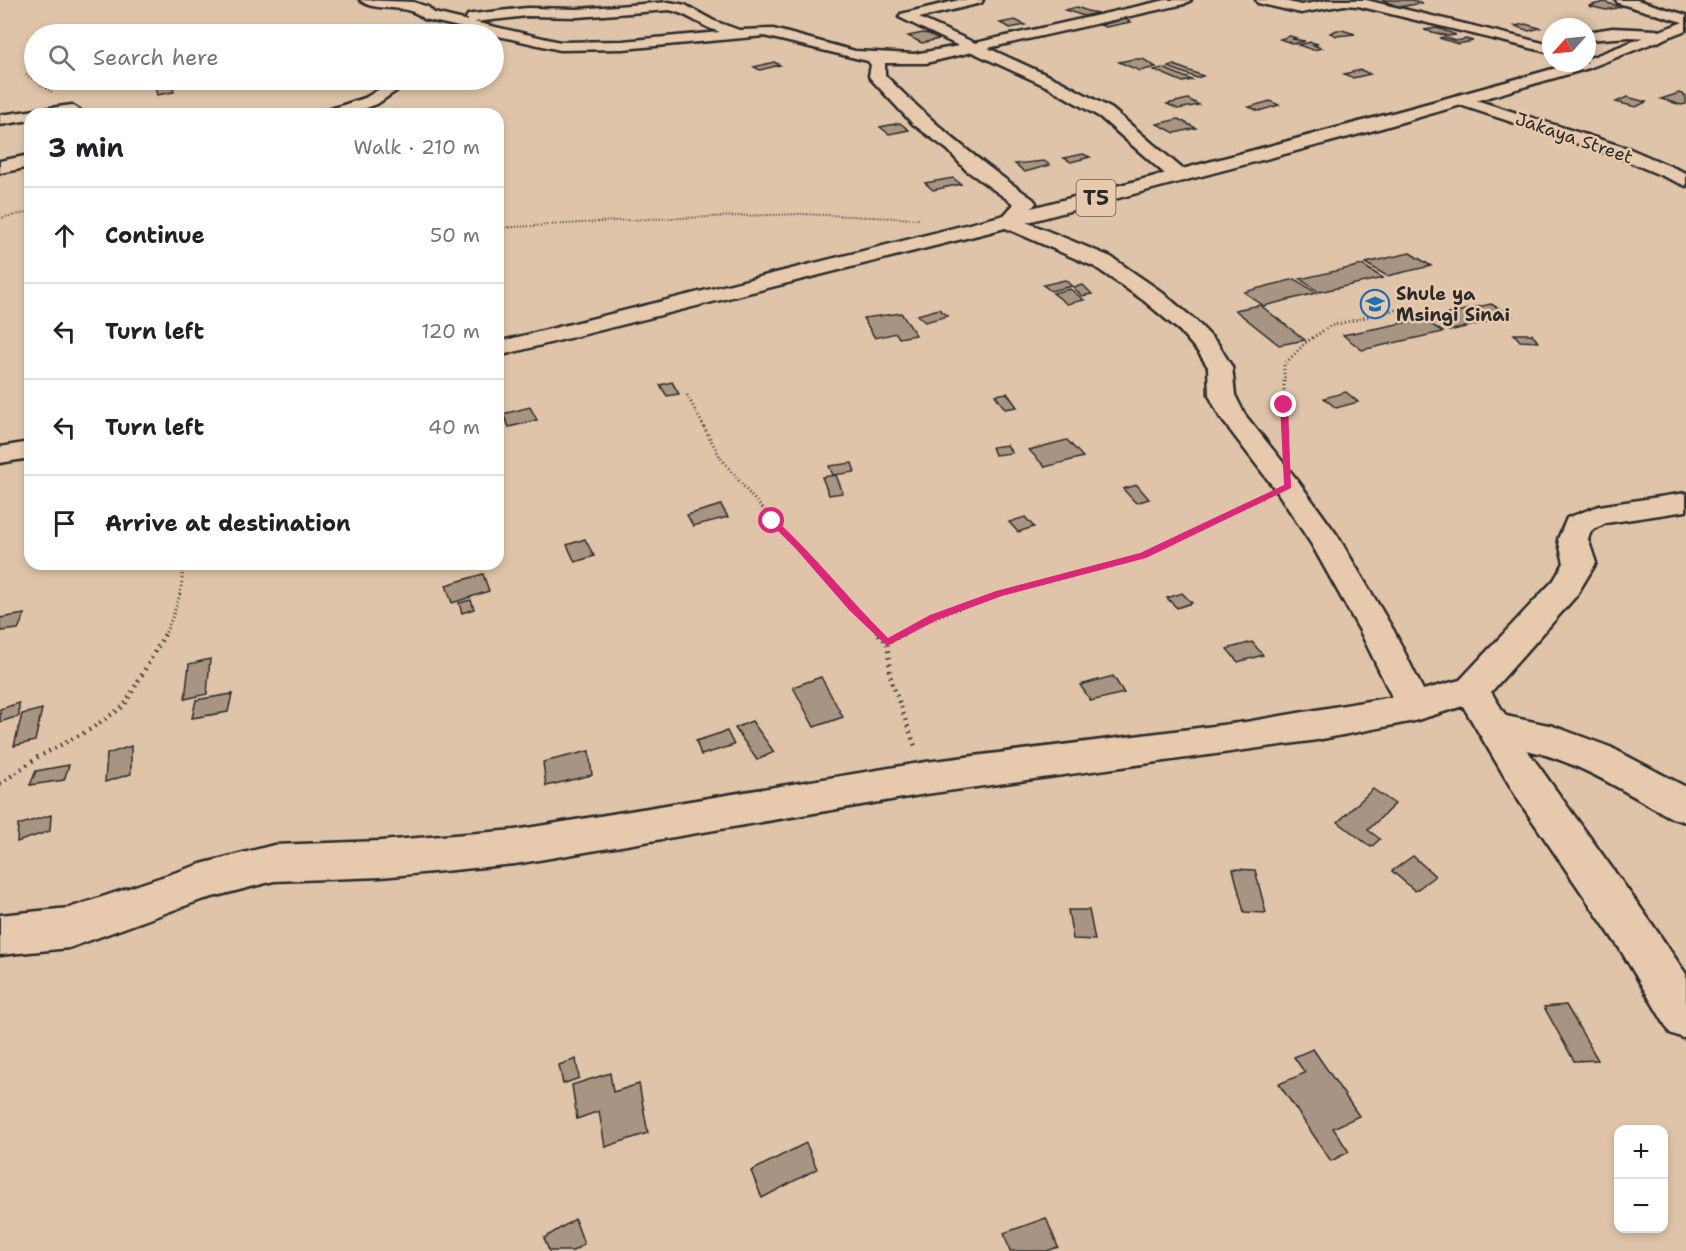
<!DOCTYPE html>
<meta charset="utf-8">
<style>
:root{--surface:#fff;--page:#f2f2f2;--text:#202124;--muted:#757577;--line:#e0e0e0}
body{margin:0;font-family:"Shantell Sans",sans-serif;background:var(--page);color:var(--text)}
.controls{position:absolute;right:18px;bottom:18px;display:grid;overflow:hidden;border-radius:12px;box-shadow:0 3px 9px #0003}
.controls button{width:54px;height:54px;display:grid;place-items:center;padding:0;border:0;border-bottom:2px solid var(--line);background:var(--surface);color:var(--text);font:30px sans-serif}
.compass{position:absolute;left:1542px;top:18px;width:54px;height:54px;border-radius:50%;background:var(--surface);box-shadow:0 3px 9px #0003;rotate:243deg}
.stop{position:absolute;width:18px;height:18px;margin:-14px;border:4px solid #db2777;border-radius:50%;background:#fff}
.stop.end{background:#db2777;border-color:#fff;box-shadow:0 2px 6px #0008}
.list{margin:0;padding:0;list-style:none}
h2{display:flex;justify-content:space-between;align-items:center;height:78px;margin:0;padding:0 24px;font-size:26px}
h2 small{font-size:20px;font-weight:400;color:var(--muted)}
.list li{display:grid;grid-template-columns:39px 1fr auto;gap:18px;align-items:center;box-sizing:border-box;height:96px;padding:0 24px;border-top:2px solid var(--line)}
.list b{display:block;font-size:22px;white-space:nowrap}
.list em{font-size:20px;font-style:normal;color:var(--muted)}
.icon{flex:none;width:33px;height:33px;fill:none;stroke:currentColor;stroke-width:2;stroke-linecap:round;stroke-linejoin:round}
.map{position:relative;flex:none;width:1686px;height:1251px;overflow:hidden}
.search{position:absolute;background:var(--surface);box-shadow:0 3px 9px #0003;left:24px;top:24px;width:480px;height:66px;display:flex;align-items:center;gap:15px;box-sizing:border-box;padding:0 21px;border-radius:33px;color:var(--muted);font-size:22px}
.panel{position:absolute;background:var(--surface);box-shadow:0 3px 9px #0003;left:24px;top:108px;width:480px;height:462px;border-radius:18px}
.map>svg:first-child{display:block}
</style>
<div class="map">
<svg width="1686" height="1251" viewBox="0 0 1686 1251">
<rect width="100%" height="100%" fill="#dfc4a9"/>
<filter id="ink" filterUnits="userSpaceOnUse"><feTurbulence type="fractalNoise" baseFrequency=".0167" numOctaves="2"/><feDisplacementMap in="SourceGraphic" scale="12" xChannelSelector="R" yChannelSelector="G"/><feConvolveMatrix kernelMatrix="1 2 1 2 8 2 1 2 1" color-interpolation-filters="sRGB"/></filter>
<g filter="url(#ink)">
<g fill="#a79482" stroke="#2b2b2b" stroke-width="1.5">
<polygon points="1382,0 1412,0 1423,3 1399,7"/>
<polygon points="1604,2 1621,7 1606,10 1589,6"/>
<polygon points="1077,7 1087,11 1098,13 1084,16 1065,10"/>
<polygon points="1125,19 1131,22 1106,27 1100,25"/>
<polygon points="1015,20 1025,25 1010,28 1000,23"/>
<polygon points="1525,24 1540,28 1529,31 1515,26"/>
<polygon points="1437,28 1456,35 1448,36 1424,30"/>
<polygon points="1337,30 1342,30 1355,34 1337,36 1330,33"/>
<polygon points="923,33 929,34 939,39 922,43 908,36"/>
<polygon points="1290,36 1296,38 1292,39 1305,41 1294,44 1280,39"/>
<polygon points="1444,37 1456,41 1466,39 1473,41 1458,44 1439,38"/>
<polygon points="1311,42 1318,44 1313,45 1322,48 1313,50 1298,45"/>
<polygon points="1134,59 1143,59 1156,67 1140,71 1119,62"/>
<polygon points="774,62 780,65 760,70 754,67"/>
<polygon points="1174,65 1203,76 1197,78 1168,67"/>
<polygon points="1163,68 1192,80 1183,82 1154,70"/>
<polygon points="1361,70 1370,74 1353,78 1344,74"/>
<polygon points="172,85 174,92 157,95 155,88"/>
<polygon points="1679,93 1686,96 1686,104 1681,105 1661,99"/>
<polygon points="1627,97 1646,102 1636,107 1616,102"/>
<polygon points="1188,99 1199,105 1178,109 1167,104"/>
<polygon points="1270,101 1279,105 1259,111 1249,107"/>
<polygon points="1178,119 1196,128 1175,133 1157,124"/>
<polygon points="900,123 909,130 889,134 880,127"/>
<polygon points="1083,154 1090,157 1071,162 1064,158"/>
<polygon points="1044,161 1050,165 1025,172 1015,164"/>
<polygon points="953,178 961,184 933,190 925,183"/>
<polygon points="1410,253 1431,266 1387,276 1365,263"/>
<polygon points="1362,265 1383,278 1319,292 1300,279"/>
<polygon points="1295,279 1316,293 1264,306 1244,292"/>
<polygon points="1065,280 1072,286 1051,291 1043,285"/>
<polygon points="1083,285 1092,294 1082,296 1073,287"/>
<polygon points="1070,289 1084,300 1067,304 1053,293"/>
<polygon points="1491,304 1512,316 1449,331 1429,318"/>
<polygon points="1260,305 1305,340 1279,345 1235,310"/>
<polygon points="939,309 948,316 925,322 917,315"/>
<polygon points="901,313 916,335 899,338 896,333 875,338 863,318"/>
<polygon points="1423,319 1443,332 1362,350 1343,335"/>
<polygon points="1514,334 1532,334 1538,342 1520,341"/>
<polygon points="672,382 679,394 667,396 660,385"/>
<polygon points="1346,392 1358,402 1336,408 1324,398"/>
<polygon points="1007,393 1017,407 1005,409 995,395"/>
<polygon points="530,407 537,420 509,427 503,414"/>
<polygon points="1067,440 1083,457 1045,467 1029,450"/>
<polygon points="1007,445 1012,453 995,455 992,447"/>
<polygon points="852,463 855,472 833,475 829,466"/>
<polygon points="836,475 843,493 829,495 822,477"/>
<polygon points="1137,485 1149,499 1136,503 1123,489"/>
<polygon points="721,505 728,517 693,526 687,515"/>
<polygon points="1025,517 1034,527 1018,532 1009,522"/>
<polygon points="585,539 594,556 575,562 567,545"/>
<polygon points="483,574 489,591 452,603 446,585"/>
<polygon points="1182,593 1192,603 1177,608 1167,598"/>
<polygon points="471,600 474,609 462,613 459,603"/>
<polygon points="25,614 18,629 1,631 0,634 0,618"/>
<polygon points="1252,642 1263,655 1238,662 1227,649"/>
<polygon points="210,659 207,694 185,699 189,664"/>
<polygon points="1113,676 1124,693 1091,701 1080,685"/>
<polygon points="821,677 843,717 814,727 793,687"/>
<polygon points="232,694 228,712 192,718 196,700"/>
<polygon points="19,703 19,716 0,722 0,709"/>
<polygon points="42,709 35,741 14,746 22,714"/>
<polygon points="752,721 774,752 757,760 735,728"/>
<polygon points="727,731 734,745 701,755 696,741"/>
<polygon points="131,746 131,774 105,782 107,754"/>
<polygon points="589,751 592,775 546,786 543,762"/>
<polygon points="69,765 64,780 30,785 36,771"/>
<polygon points="1373,789 1395,804 1368,830 1380,839 1371,847 1338,822"/>
<polygon points="51,815 50,831 17,842 18,825"/>
<polygon points="1413,856 1435,876 1415,891 1392,871"/>
<polygon points="1233,869 1255,870 1266,913 1244,912"/>
<polygon points="1068,910 1089,910 1095,940 1073,939"/>
<polygon points="1566,1005 1598,1060 1574,1061 1544,1007"/>
<polygon points="1313,1049 1359,1116 1333,1128 1349,1152 1331,1161 1279,1084 1305,1073 1294,1057"/>
<polygon points="576,1059 579,1078 563,1084 559,1065"/>
<polygon points="610,1073 613,1092 639,1084 648,1133 605,1147 599,1111 577,1119 572,1085"/>
<polygon points="806,1143 817,1169 762,1198 751,1171"/>
<polygon points="1046,1218 1058,1247 1047,1251 1010,1251 1004,1233"/>
<polygon points="575,1219 584,1244 573,1251 549,1251 544,1238"/>
</g>
<g fill="none" stroke-linecap="round" stroke-linejoin="round">
<g stroke="#2b2b2b" stroke-width="5">
<g id="minor">
<path d="M360,0l53,2 15,5 6,6 34,8 -2,-3 2,-3 5,-1 54,-6 51,1 91,-7 16,3 29,16 25,9 34,-1 82,22 59,3 45,-8 -60,-29 2,-3 58,-14h24l-2,3 -62,15 56,25 191,-43h25l-7,4 -196,44 72,33 52,28 74,63 2,4 -2,4h-14l-72,-63 -52,-30 -76,-35 -46,11h-41v12c46,47 94,87 148,124l3,4 -15,17 90,37 48,33 37,31 22,23 14,23 3,28 10,20 53,66 39,54 57,96 29,59 37,-10 94,-100 10,-17 -6,-24 9,-21 32,-12 87,-13v18l-80,12 -15,8 -3,8 8,24 -20,33 -85,96 15,24 47,10 57,21 76,40v35l-14,-4c-47,-26 -92,-56 -145,-68l123,171 36,53v65l-16,-6 -50,-84 -101,-148 -56,-95 -49,15 -97,19 -391,54 -411,70 -134,13 -107,4 -73,19 -132,48 -69,7v-40l69,-7 132,-44 73,-19 107,-4 134,-11 411,-68 320,-40 146,-25 -32,-66 -48,-86 -34,-52 -58,-76 -11,-22 -1,-28 -9,-14 -19,-22 -37,-31 -48,-33 -94,-41 -3,-4 16,-18 -48,-34 -18,-20 -35,-26 -42,-45 -2,-3 2,-11 -3,-4 -104,-25 -141,13 -63,1 -136,-31c-18,-18 -49,-5 -64,-19zM669,10c18,3 33,17 51,22l-97,9 -63,1 -86,-20 53,-6 51,1z"/>
<polygon points="1256,0 1280,0 1301,5 1328,0 1366,0 1551,45 1551,53 1358,6 1344,5 1301,13 1258,3"/>
<polygon points="1616,0 1637,0 1686,15 1686,23 1618,3"/>
<polygon points="1613,28 1655,30 1660,31 1665,38 1658,42 1651,38 1629,37 1587,40 1587,32"/>
<polygon points="394,80 412,80 377,104 350,114 326,114 328,110 365,98"/>
<polygon points="1460,95 1630,149 1686,173 1686,186 1618,157 1454,103 1452,100"/>
<polygon points="72,105 80,110 78,114 30,114 30,120 0,125 0,115"/>
<polygon points="30,155 30,167 0,173 0,161"/>
</g>
</g>
<g stroke="#2b2b2b" stroke-width="5">
<g id="trunk">
<path d="M1686,21v9l-97,38 -218,63 -381,101 -492,124v-14c360,-89 719,-179 1076,-279h13v-4z"/>
<polygon points="30,442 30,458 0,463 0,447"/>
</g>
</g>
<polyline stroke="#2b2b2b" stroke-width="1.5" stroke-dasharray="1 2" stroke-linecap="butt" points="26,75 53,93"/>
<g stroke="#2b2b2b" stroke-width="2" stroke-dasharray="1 2" stroke-linecap="butt">
<polyline points="0,218 30,212"/>
<polyline points="498,228 649,219 801,214 920,219"/>
</g>
<g stroke="#2b2b2b" stroke-width="3" stroke-dasharray="1 3" stroke-linecap="butt">
<polyline points="687,395 720,457 752,497 880,636"/>
<polyline points="1284,438 1284,365 1305,343 1330,326 1411,306"/>
<path d="M164,636c11,-24 20,-45 18,-72"/>
<polyline points="900,636 933,618 999,594 1143,556 1262,498"/>
</g>
<g stroke="#2b2b2b" stroke-width="4.5" stroke-dasharray="1.5 5" stroke-linecap="butt">
<polyline points="879,634 887,643"/>
<polyline points="903,634 887,643 891,680 916,749"/>
<polyline points="0,784 38,757 89,730 124,706 165,634"/>
</g>
<use href="#minor" fill="#e7caae" fill-rule="evenodd"/>
<use href="#trunk" fill="#e7caae" fill-rule="evenodd"/>
</g>
</g>
<path fill="#db2777" d="M1284,402l4,3 3,83 -145,70 -144,38 -65,24 -50,26 -38,-36 -53,-61 -28,-28 7,-2c40,37 74,80 113,119l42,-23 66,-24 144,-38 144,-68 -4,-80z"/>
<defs>
<g id="school-ring" transform="scale(1.5)"><circle r="9.5" fill="#e7caae" stroke="#1f6fb2" stroke-width="1.5"/><path d="M0-5L7-2L0 1L-7-2ZM-4 1L0 2.5L4 1V4Q0 6-4 4Z" fill="#1f6fb2"/></g>
</defs>
<g fill-rule="evenodd">
<use href="#school-ring" x="1375" y="304"/>
</g>
<g text-anchor="middle" stroke-width="5" stroke-linejoin="round" paint-order="stroke">
<g font-size="18" fill="#2b2b2b" stroke="#e7caae">
<text transform="translate(1574 138) rotate(19)" y="6">Jakaya Street</text>
</g>
<g font-size="18" font-weight="bold" fill="#2b2b2b" stroke="#e7caae" text-anchor="start">
<text x="1396" y="300">Shule ya<tspan x="1396" dy="21">Msingi Sinai</tspan></text>
</g>
<rect fill="#e7caae" stroke="#635b52" stroke-width="1.5" x="1076.5" y="180" width="39" height="36" rx="4.5"/>
<g font-size="21" font-weight="bold" fill="#2b2b2b">
<text x="1096" y="205">T5</text>
</g>
</g>
</svg>
<div class="controls">
<button>+</button>
<button>−</button>
</div>
<svg class="compass" viewBox="-18 -18 36 36"><path d="M0-13l5 13h-10z" fill="#e53935"/><path d="M0 13l5-13h-10z" fill="#757577"/></svg>
<div class="stop" style="left:772px;top:521px"></div>
<div class="stop end" style="left:1284px;top:405px"></div>
<div class="search"><svg class="icon" aria-label="search" viewBox="0 0 24 24"><circle cx="10" cy="10" r="6"/><path d="M15 15l6 6"/></svg>Search here</div>
<section class="panel">
<h2>3 min<small>Walk · 210 m</small></h2>
<ul class="list">
<li><svg class="icon" aria-label="ahead" viewBox="0 0 24 24"><path d="M12 20V5M6 11l6-6 6 6"/></svg><div><b>Continue</b></div><em>50 m</em></li>
<li><svg class="icon" aria-label="left" viewBox="0 0 24 24"><path d="M17 20v-9H6M10 6l-5 5 5 5"/></svg><div><b>Turn left</b></div><em>120 m</em></li>
<li><svg class="icon" aria-label="left" viewBox="0 0 24 24"><path d="M17 20v-9H6M10 6l-5 5 5 5"/></svg><div><b>Turn left</b></div><em>40 m</em></li>
<li><svg class="icon" aria-label="arrive" viewBox="0 0 24 24"><path d="M6 21V4h12l-3 4 3 4H6"/></svg><div><b>Arrive at destination</b></div></li>
</ul>
</section>
</div>
